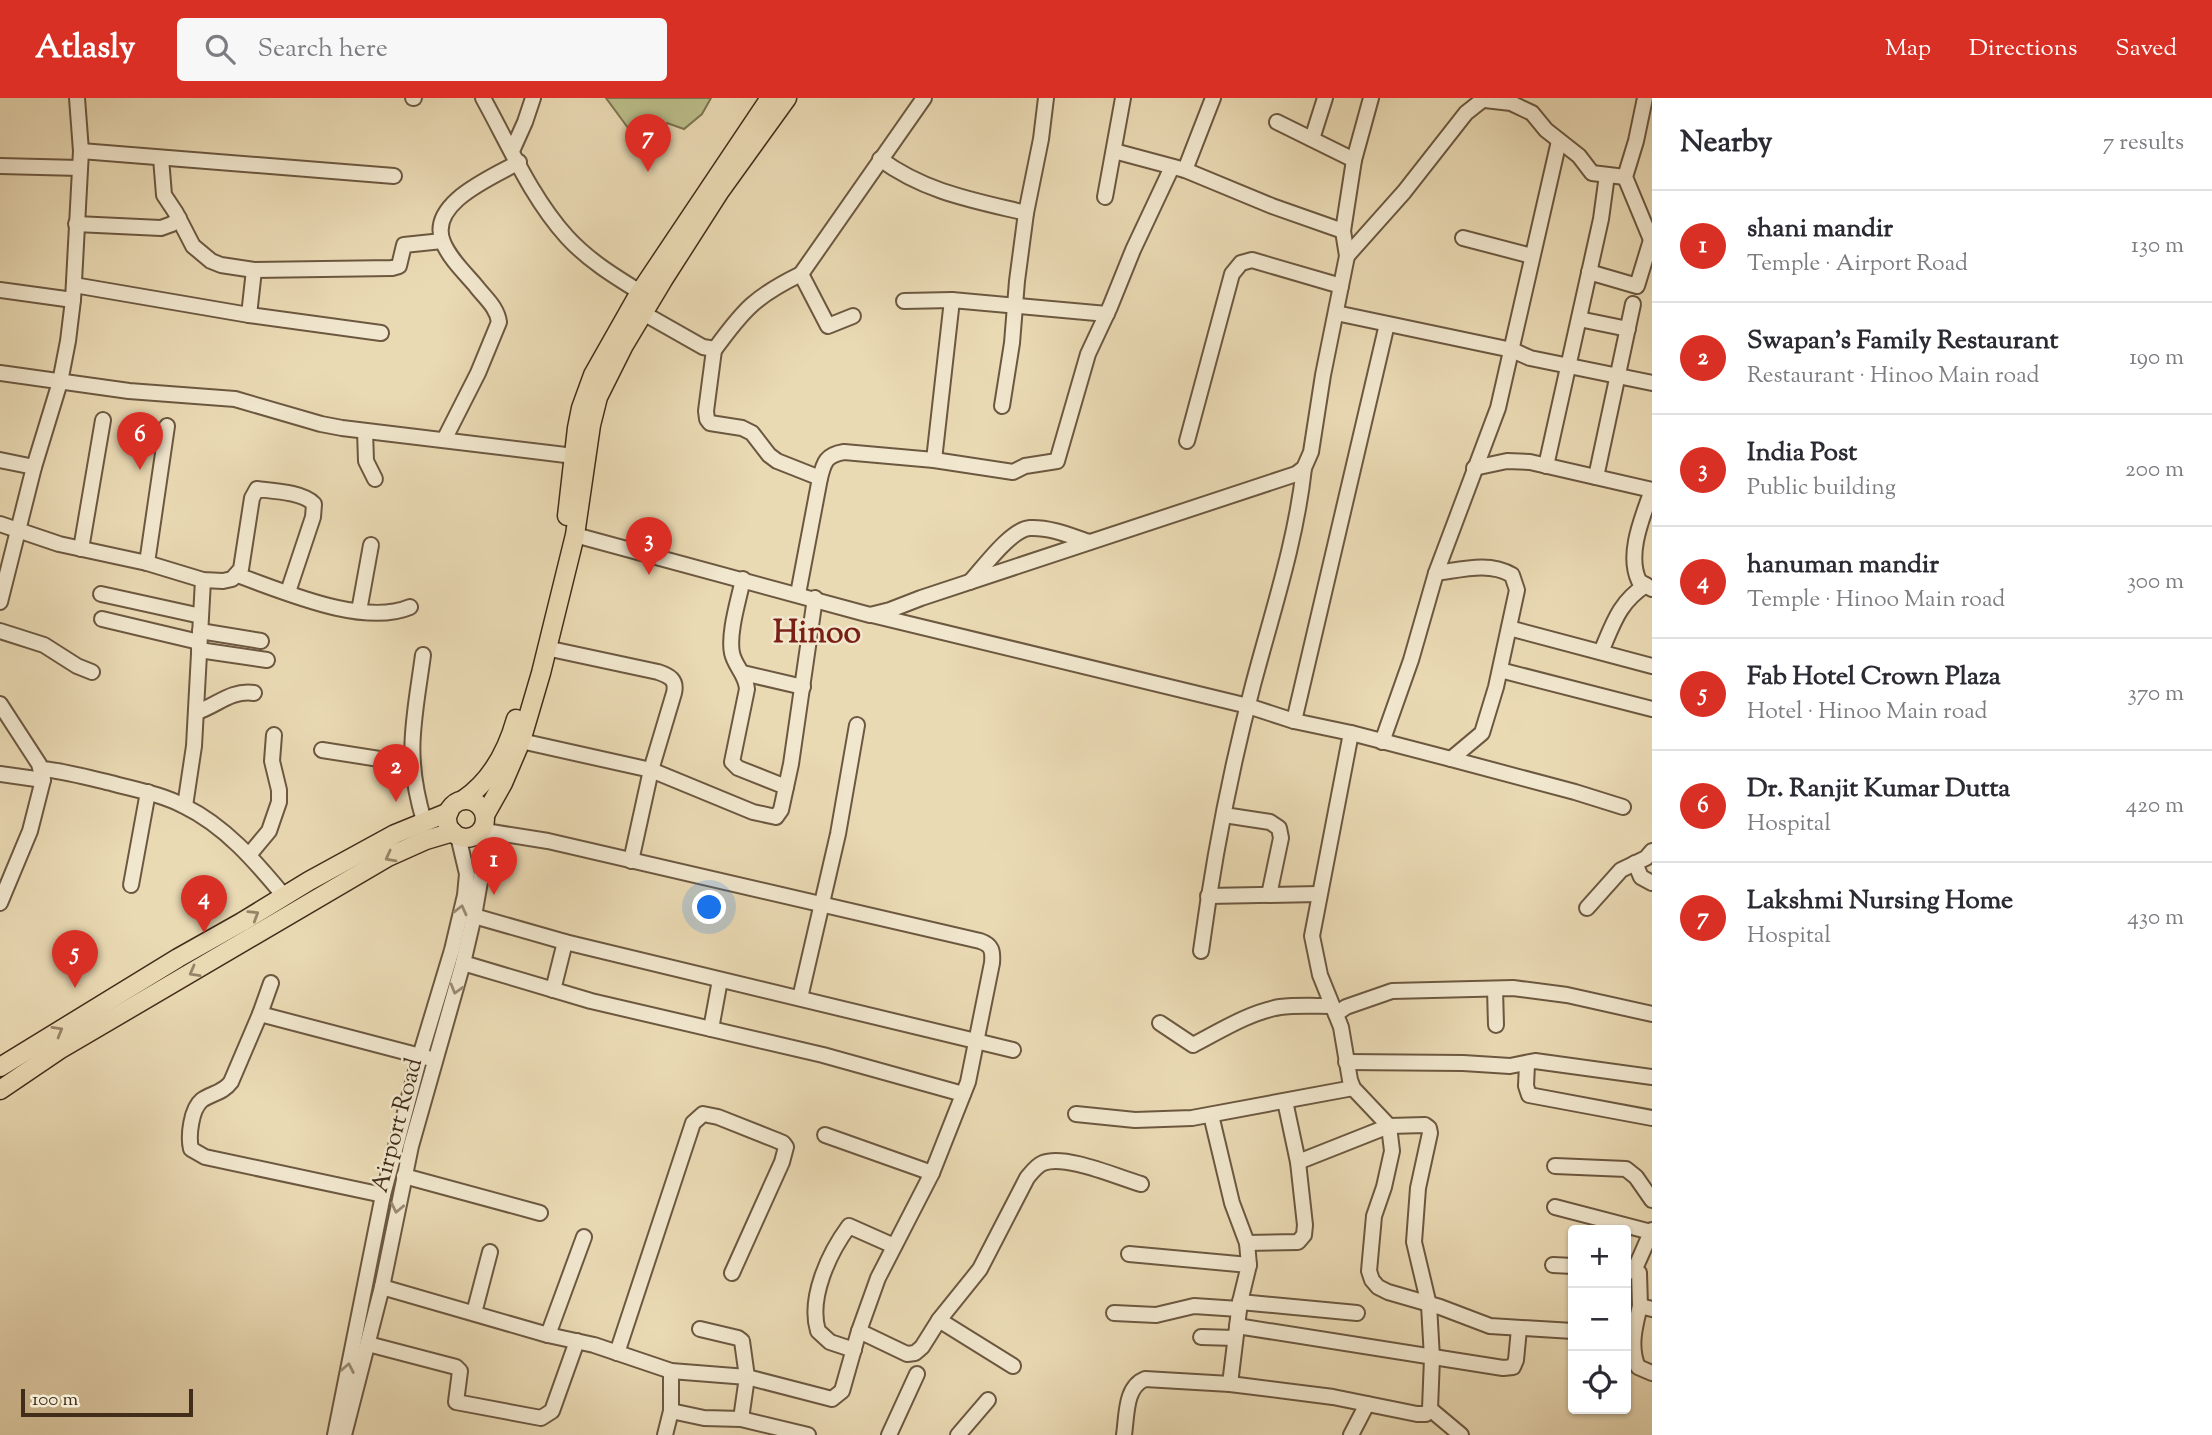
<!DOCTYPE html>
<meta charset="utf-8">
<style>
:root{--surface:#fff;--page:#f7f7f7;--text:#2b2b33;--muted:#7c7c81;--line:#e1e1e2;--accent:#d93025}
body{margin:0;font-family:"Sorts Mill Goudy",serif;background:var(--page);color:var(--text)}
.controls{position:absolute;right:21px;bottom:21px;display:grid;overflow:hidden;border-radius:7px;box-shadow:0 2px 5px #0004}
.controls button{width:63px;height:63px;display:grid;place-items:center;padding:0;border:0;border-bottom:2px solid var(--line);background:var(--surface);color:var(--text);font:35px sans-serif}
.scale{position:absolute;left:21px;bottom:18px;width:172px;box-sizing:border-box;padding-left:7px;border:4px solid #422d1a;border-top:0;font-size:19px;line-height:24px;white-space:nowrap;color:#422d1a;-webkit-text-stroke:5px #f1e7ce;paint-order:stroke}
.you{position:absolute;left:710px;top:810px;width:24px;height:24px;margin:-18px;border:5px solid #fff;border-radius:50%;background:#1a73e8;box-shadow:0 0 0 10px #1a73e833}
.badge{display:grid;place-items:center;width:46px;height:46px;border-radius:50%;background:var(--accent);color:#fff;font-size:23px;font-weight:700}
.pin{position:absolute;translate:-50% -58px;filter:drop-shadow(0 2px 4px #0008)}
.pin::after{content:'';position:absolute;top:37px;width:24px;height:21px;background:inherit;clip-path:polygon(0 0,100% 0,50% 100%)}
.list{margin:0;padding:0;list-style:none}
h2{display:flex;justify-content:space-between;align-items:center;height:91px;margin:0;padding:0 28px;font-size:30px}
h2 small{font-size:23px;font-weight:400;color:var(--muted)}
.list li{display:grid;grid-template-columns:46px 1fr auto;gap:21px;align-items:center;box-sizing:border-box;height:112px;padding:0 28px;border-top:2px solid var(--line)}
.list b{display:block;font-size:26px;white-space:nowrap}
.list p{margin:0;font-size:23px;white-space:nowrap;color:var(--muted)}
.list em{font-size:23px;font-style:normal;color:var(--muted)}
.icon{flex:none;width:38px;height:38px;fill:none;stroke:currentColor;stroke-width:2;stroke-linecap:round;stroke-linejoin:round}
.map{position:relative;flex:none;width:1652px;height:1337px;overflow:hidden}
header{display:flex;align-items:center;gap:42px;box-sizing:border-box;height:98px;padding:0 35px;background:var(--accent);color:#fff}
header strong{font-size:33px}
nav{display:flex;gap:38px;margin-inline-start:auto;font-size:24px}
.search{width:490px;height:63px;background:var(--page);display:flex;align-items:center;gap:18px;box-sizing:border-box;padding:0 24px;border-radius:7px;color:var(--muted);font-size:26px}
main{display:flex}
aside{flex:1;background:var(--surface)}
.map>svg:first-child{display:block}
</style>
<header>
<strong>Atlasly</strong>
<div class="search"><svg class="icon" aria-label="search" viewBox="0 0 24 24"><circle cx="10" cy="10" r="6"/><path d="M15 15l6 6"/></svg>Search here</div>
<nav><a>Map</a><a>Directions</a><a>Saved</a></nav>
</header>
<main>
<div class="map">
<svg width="1652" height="1337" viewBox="0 0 1652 1337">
<rect width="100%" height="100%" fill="#eadab4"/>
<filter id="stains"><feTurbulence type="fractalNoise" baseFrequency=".00286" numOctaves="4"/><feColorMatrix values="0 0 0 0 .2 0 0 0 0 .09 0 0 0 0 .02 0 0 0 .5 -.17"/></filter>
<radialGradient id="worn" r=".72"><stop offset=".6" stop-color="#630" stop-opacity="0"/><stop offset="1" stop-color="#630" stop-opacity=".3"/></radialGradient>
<polygon fill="#bbbe8a" stroke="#7e7652" stroke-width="2" points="606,0 711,0 702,16 684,31 667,25 658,43 631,34"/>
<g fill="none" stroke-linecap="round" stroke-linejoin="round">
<g stroke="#6c5840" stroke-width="18">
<g id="minor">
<polyline points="413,0 414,0"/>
<path d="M483,0c26,47 48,99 84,139 21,23 47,39 73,55"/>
<polyline points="1645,0 1636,43 1625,79 1652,144"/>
<polyline points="1485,2 1511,5 1532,15 1546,32 1579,58 1592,75 1625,79"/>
<polyline points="1277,24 1354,62"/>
<polyline points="1312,41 1325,0"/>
<polyline points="81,53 394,78"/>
<polyline points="512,53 525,24 533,0"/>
<polyline points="1114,53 1185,72 1272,108 1343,133"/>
<polyline points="161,60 164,97 176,115 193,148 211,163 221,167 254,172 392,170 399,168 404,147 442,143"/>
<path d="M880,61c45,33 92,41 146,54"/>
<polyline points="0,68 80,70"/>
<polyline points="1185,72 1213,0"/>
<polyline points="1105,99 1123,0"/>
<polyline points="76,126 161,130 172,126 179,120"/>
<polyline points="1463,140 1532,158"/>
<polyline points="1347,158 1404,94 1466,15 1485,0"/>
<polyline points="1589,174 1637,188 1651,142"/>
<polyline points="801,176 828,228 853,218"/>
<polyline points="74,187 249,217 381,235"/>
<polyline points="0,192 73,202"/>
<polyline points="904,203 952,202 1107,216"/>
<path d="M643,215l60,34 12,2c29,-40 41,-53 86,-75l123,-176"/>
<polyline points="1336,215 1512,252 1530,260 1652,285"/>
<polyline points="249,217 254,172"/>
<polyline points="1579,221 1628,231"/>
<polyline points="714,252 706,313 707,321 710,325 742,330 752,335 769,357 777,363 820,380"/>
<polyline points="0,275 129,293 235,301 321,326 342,330 574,358"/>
<polyline points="1002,308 1012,245 1017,183 1026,115 1041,41 1046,0"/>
<polyline points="365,333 366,363 375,381"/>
<path d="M444,342l34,-67 21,-51c-2,-15 -14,-24 -23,-36 -11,-13 -27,-28 -33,-44 -16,-39 50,-65 76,-80"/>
<polyline points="1187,343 1232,176 1241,165 1252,162 1341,188"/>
<polyline points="0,362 34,369"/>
<polyline points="934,362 952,202"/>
<polyline points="1546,368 1601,121 1607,77"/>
<polyline points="1474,370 1507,363 1530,364 1652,392"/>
<polyline points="1596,379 1633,206"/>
<path d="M1652,392c-9,26 -26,64 -13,91l13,8"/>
<path d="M0,426l59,20 88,19 56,17 20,1 9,-2 9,-10 11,-71 5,-9c16,2 46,3 57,15l-1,13 -25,75"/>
<polyline points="575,437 870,517 890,512 921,500 1296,376 1304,370 1311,354 1323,277 1347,158 1343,133 1354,62 1371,0"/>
<polyline points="81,451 103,322"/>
<polyline points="147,465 167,328"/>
<path d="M1436,475c24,-3 53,-12 76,2l5,15 -21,97 -14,46 -31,26"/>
<path d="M237,477c46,16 126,52 173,32"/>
<path d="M743,481c-4,20 -15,54 -11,74 3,14 14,21 15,36l-15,73 6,6 48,19"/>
<path d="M970,484c13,-14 41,-53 60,-54 20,-1 41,8 59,14"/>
<polyline points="101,496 201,518"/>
<path d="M798,496l22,-116c4,-16 6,-23 24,-26l90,8 79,12 12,-6 32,-5 31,-107 22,-47 23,-57 39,-83"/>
<polyline points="0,504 34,369 60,284 68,243 73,202 81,53 77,0"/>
<polyline points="359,513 371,447"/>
<polyline points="872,517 1248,608 1294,623 1351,635 1451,661 1575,694 1623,709"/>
<polyline points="102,521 199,544"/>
<polyline points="1509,530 1652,568"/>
<polyline points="0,533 44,547 77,568 92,574"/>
<polyline points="200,533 261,543"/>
<path d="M546,550l112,24c12,4 19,8 16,21l-23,77 -20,91"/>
<polyline points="199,552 267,562"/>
<path d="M1601,554c12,-28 18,-50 45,-67"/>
<path d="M423,557c-9,67 -19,99 1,166"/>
<polyline points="1500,572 1652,611"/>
<polyline points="743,575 803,589"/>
<polyline points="0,606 39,666 43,682 30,733 0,805"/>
<path d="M197,614c21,-7 33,-22 57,-19"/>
<polyline points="1294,623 1387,226"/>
<polyline points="1351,635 1312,838 1320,877 1341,929 1350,982 1353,990 1389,1028 1392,1053 1384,1089 1374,1118 1369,1173 1372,1182 1378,1189 1388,1194 1440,1209 1490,1228 1573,1233"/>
<polyline points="521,643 651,672 753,714 776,719 781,712 791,666 815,500"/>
<polyline points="1382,644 1411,562 1436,475 1498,310 1559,43"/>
<polyline points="322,652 411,666"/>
<path d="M42,671c24,2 46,9 69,14 25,7 50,11 73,23 41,20 71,55 100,90"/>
<polyline points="0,676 43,682"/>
<polyline points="185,708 194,648 203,482"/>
<polyline points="1224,717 1270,724 1279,730 1281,740 1269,797"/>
<path d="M485,733l63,10 432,100c12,4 13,10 12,22l-24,119 -36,91 -54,105 -19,53 -17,60 -10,8 -85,-22 -5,-36 -4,-3 -38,-9"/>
<polyline points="249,757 269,733 279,704 279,692 272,663 274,637"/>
<polyline points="1635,765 1641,779 1652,785"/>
<polyline points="131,787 148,694"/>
<polyline points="1208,798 1319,796"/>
<polyline points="1587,810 1621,772 1646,760 1652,753"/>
<polyline points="474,818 565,844 1013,952"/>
<path d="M1201,853c12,-89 29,-179 52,-266 19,-72 43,-143 51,-217"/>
<polyline points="463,865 591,903 823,957 963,996"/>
<path d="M271,885l-11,31 -29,68c-8,11 -19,11 -29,18 -11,9 -14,36 -11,49l14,8 178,38"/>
<polyline points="1495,891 1496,927"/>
<polyline points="553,892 565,844"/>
<polyline points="800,900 838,736 857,627"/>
<polyline points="260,916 428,960"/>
<polyline points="1336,916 1346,909 1392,893 1513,890 1567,897 1652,916"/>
<path d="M1160,925l33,22c27,-14 57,-33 87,-38 16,-2 34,-1 51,-1"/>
<polyline points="711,931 720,882"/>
<polyline points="1346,964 1463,965 1510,968 1535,963 1652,979"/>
<polyline points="1527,966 1526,988 1529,997 1652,1020"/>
<polyline points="1076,1016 1135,1022 1192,1020 1353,990"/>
<polyline points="1211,1017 1232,1105 1247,1145 1249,1167 1240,1204 1230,1286"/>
<polyline points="825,1037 932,1075"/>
<polyline points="1555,1068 1626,1071 1636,1079 1652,1102"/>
<polyline points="404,1078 540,1115"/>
<polyline points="1555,1109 1651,1134"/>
<polyline points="1247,1145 1298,1144 1304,1137 1305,1127 1298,1064 1285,1003"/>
<polyline points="1129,1156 1249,1167"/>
<polyline points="1553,1167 1573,1168"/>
<polyline points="1626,1172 1639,1175 1640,1208 1652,1211"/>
<polyline points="1634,1173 1652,1132"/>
<polyline points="382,1189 548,1237 594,1247 671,1273 747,1279 741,1321"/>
<polyline points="1240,1204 1357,1215"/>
<path d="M1640,1208c-5,20 -11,41 -2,61l14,6"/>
<polyline points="474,1215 490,1154"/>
<polyline points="1114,1215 1156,1217 1194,1208 1239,1211"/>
<polyline points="939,1222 1013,1268"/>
<polyline points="1237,1228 1503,1270 1513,1269 1516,1262 1519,1231"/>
<path d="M859,1233l48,23 8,-1 7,-6 17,-27 41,-51 47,-91c5,-6 9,-12 16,-15 22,-9 74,14 98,21"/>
<polyline points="548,1237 584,1139"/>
<polyline points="1201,1239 1235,1240"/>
<polyline points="368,1246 456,1269 460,1273 456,1304 541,1320 552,1313 577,1243"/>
<path d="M854,1252l-24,-8 -12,-11c-10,-33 11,-78 31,-105l45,20"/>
<polyline points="617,1255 693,1025 703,1016 718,1019 776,1042 783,1045 786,1049 782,1064 732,1175"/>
<polyline points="1430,1311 1461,1337"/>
<polyline points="671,1313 704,1320 741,1321 808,1337"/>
<polyline points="335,1337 383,1097 420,958 452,852 465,797 467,776 458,738"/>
<polyline points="344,1337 382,1189 411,1048 463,865 474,818 485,755 484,728"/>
<polyline points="665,1337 671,1313 671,1273"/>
<polyline points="889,1337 917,1276"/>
<polyline points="958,1337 988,1302"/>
<path d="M1124,1337c3,-20 1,-48 21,-56l85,5 103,13 84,17h9l4,-5 2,-51 -3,-53 -15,-63 4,-54 12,-55 -1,-5 -4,-3 -36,1 -91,36"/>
<polyline points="1351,1337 1367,1306"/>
</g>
</g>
<g stroke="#422d1a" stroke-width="21">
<g id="major">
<polyline points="567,418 577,330 581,310 593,277 640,194 770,0"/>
<path d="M463,702c28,-19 44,-49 53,-81"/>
<circle cx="466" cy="721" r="19"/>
<polyline points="485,717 503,685 521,643 541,575 575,437 591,327 598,299 624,247 663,182 720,93 787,0"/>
<polyline points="0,969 178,860 242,824 309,783 395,736 449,714"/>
<polyline points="0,992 59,952 388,759 426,742 453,734"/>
</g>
</g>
<use href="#minor" stroke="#f1e7ce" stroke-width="14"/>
<use href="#major" stroke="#eadab4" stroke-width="18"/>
</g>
<defs><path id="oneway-chevron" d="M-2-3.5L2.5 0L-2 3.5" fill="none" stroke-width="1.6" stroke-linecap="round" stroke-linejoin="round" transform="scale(1.75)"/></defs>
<g stroke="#968467">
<use href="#oneway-chevron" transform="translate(390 759) rotate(152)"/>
<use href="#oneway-chevron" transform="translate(254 817) rotate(-32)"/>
<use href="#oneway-chevron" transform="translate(194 874) rotate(151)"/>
<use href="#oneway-chevron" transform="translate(58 933) rotate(-30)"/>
</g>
<g stroke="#9a8a74">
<use href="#oneway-chevron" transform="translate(461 812) rotate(-76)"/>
<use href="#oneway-chevron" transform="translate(456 891) rotate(106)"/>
<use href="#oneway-chevron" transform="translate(397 1110) rotate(102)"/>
<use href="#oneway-chevron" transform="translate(348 1270) rotate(-79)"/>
</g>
<g text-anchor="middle" stroke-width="5" stroke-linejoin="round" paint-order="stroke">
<g font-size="24" fill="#422d1a" stroke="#f1e7ce">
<text transform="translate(396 1027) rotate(-75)" y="8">Airport Road</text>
</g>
<g font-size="32" font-weight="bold" fill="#7a1f14" stroke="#f1e7ce">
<text x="817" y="544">Hinoo</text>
</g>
</g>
<rect width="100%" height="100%" filter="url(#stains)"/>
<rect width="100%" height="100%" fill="url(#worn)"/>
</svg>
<div class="controls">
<button>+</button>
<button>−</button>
<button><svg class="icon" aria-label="locate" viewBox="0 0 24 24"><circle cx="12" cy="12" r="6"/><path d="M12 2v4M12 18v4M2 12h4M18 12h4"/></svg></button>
</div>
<div class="scale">100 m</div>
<div class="you"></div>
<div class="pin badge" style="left:494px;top:797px">1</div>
<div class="pin badge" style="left:396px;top:704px">2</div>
<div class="pin badge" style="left:649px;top:477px">3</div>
<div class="pin badge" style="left:204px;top:835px">4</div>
<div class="pin badge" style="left:75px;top:890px">5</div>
<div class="pin badge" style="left:140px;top:372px">6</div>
<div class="pin badge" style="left:648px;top:74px">7</div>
</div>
<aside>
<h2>Nearby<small>7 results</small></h2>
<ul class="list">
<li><span class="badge">1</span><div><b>shani mandir</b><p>Temple · Airport Road</p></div><em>130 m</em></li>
<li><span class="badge">2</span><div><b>Swapan's Family Restaurant</b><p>Restaurant · Hinoo Main road</p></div><em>190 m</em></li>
<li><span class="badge">3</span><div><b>India Post</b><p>Public building</p></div><em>200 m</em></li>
<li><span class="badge">4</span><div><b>hanuman mandir</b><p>Temple · Hinoo Main road</p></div><em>300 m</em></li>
<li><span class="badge">5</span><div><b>Fab Hotel Crown Plaza</b><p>Hotel · Hinoo Main road</p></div><em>370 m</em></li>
<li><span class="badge">6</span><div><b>Dr. Ranjit Kumar Dutta</b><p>Hospital</p></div><em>420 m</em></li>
<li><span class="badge">7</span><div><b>Lakshmi Nursing Home</b><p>Hospital</p></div><em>430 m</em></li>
</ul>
</aside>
</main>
